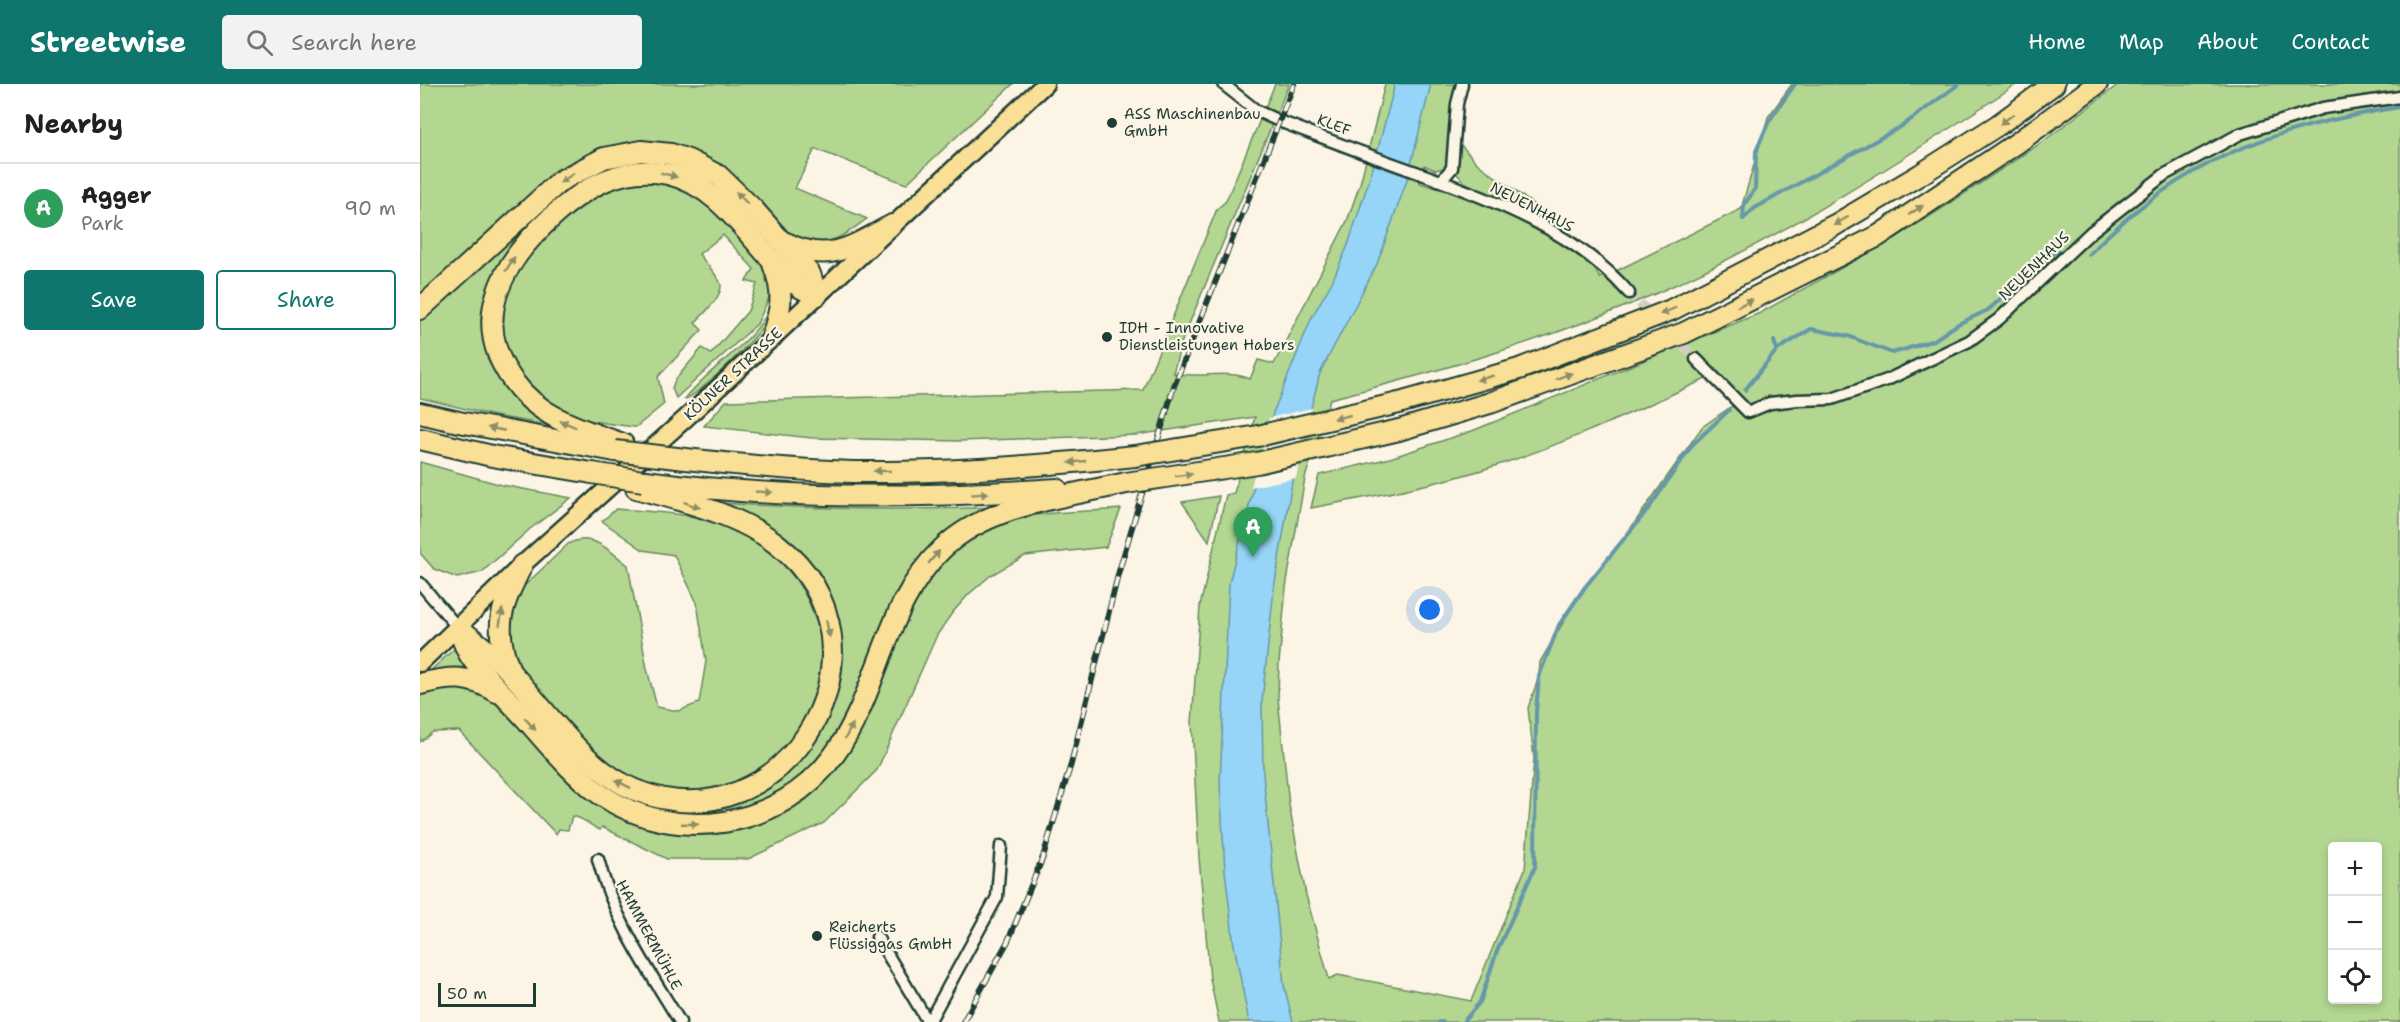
<!DOCTYPE html>
<meta charset="utf-8">
<style>
:root{--surface:#fff;--page:#f2f2f2;--text:#202124;--muted:#757577;--line:#e0e0e0;--accent:#0f766e}
body{margin:0;font-family:"Shantell Sans",sans-serif;background:var(--page);color:var(--text)}
.controls{position:absolute;right:18px;bottom:18px;display:grid;overflow:hidden;border-radius:6px;box-shadow:0 3px 9px #0003}
.controls button{width:54px;height:54px;display:grid;place-items:center;padding:0;border:0;border-bottom:2px solid var(--line);background:var(--surface);color:var(--text);font:30px sans-serif}
.scale{position:absolute;left:18px;bottom:15px;width:98px;box-sizing:border-box;padding-left:6px;border:3px solid #1f3d34;border-top:0;font-size:16px;line-height:21px;white-space:nowrap;color:#1f3d34;-webkit-text-stroke:4px #fcf5e5;paint-order:stroke}
.you{position:absolute;left:1010px;top:526px;width:21px;height:21px;margin:-15px;border:4px solid #fff;border-radius:50%;background:#1a73e8;box-shadow:0 0 0 9px #1a73e833}
.badge{display:grid;place-items:center;width:39px;height:39px;border-radius:50%;background:var(--accent);color:#fff;font-size:20px;font-weight:700}
.pin{position:absolute;translate:-50% -50px;filter:drop-shadow(0 2px 3px #0008)}
.pin::after{content:'';position:absolute;top:32px;width:21px;height:18px;background:inherit;clip-path:polygon(0 0,100% 0,50% 100%)}
.list{margin:0;padding:0;list-style:none}
h2{display:flex;justify-content:space-between;align-items:center;height:78px;margin:0;padding:0 24px;font-size:26px}
h2 small{font-size:20px;font-weight:400;color:var(--muted)}
.list li{display:grid;grid-template-columns:39px 1fr auto;gap:18px;align-items:center;box-sizing:border-box;height:90px;padding:0 24px;border-top:2px solid var(--line)}
.list b{display:block;font-size:22px;white-space:nowrap}
.list p{margin:0;font-size:20px;white-space:nowrap;color:var(--muted)}
.list em{font-size:20px;font-style:normal;color:var(--muted)}
.actions{display:flex;gap:12px;padding:18px 24px}
.actions a{flex:1;padding:14px 0;border:2px solid var(--accent);border-radius:6px;text-align:center;font-size:21px;color:var(--accent)}
.actions .main{background:var(--accent);color:#fff}
.icon{flex:none;width:33px;height:33px;fill:none;stroke:currentColor;stroke-width:2;stroke-linecap:round;stroke-linejoin:round}
.map{position:relative;flex:none;width:1980px;height:938px;overflow:hidden}
header{display:flex;align-items:center;gap:36px;box-sizing:border-box;height:84px;padding:0 30px;background:var(--accent);color:#fff}
header strong{font-size:28px}
nav{display:flex;gap:33px;margin-inline-start:auto;font-size:21px}
.search{width:420px;height:54px;background:var(--page);display:flex;align-items:center;gap:15px;box-sizing:border-box;padding:0 21px;border-radius:6px;color:var(--muted);font-size:22px}
main{display:flex}
aside{flex:1;background:var(--surface)}
.map>svg:first-child{display:block}
</style>
<header>
<strong>Streetwise</strong>
<div class="search"><svg class="icon" aria-label="search" viewBox="0 0 24 24"><circle cx="10" cy="10" r="6"/><path d="M15 15l6 6"/></svg>Search here</div>
<nav><a>Home</a><a>Map</a><a>About</a><a>Contact</a></nav>
</header>
<main>
<aside>
<h2>Nearby<small></small></h2>
<ul class="list">
<li><span class="badge" style="background:#2e9e5b">A</span><div><b>Agger</b><p>Park</p></div><em>90 m</em></li>
</ul>
<div class="actions"><a class="main">Save</a><a>Share</a></div>
</aside>
<div class="map">
<svg width="1980" height="938" viewBox="0 0 1980 938">
<rect width="100%" height="100%" fill="#fcf5e5"/>
<filter id="ink" filterUnits="userSpaceOnUse"><feTurbulence type="fractalNoise" baseFrequency=".0167" numOctaves="2"/><feDisplacementMap in="SourceGraphic" scale="12" xChannelSelector="R" yChannelSelector="G"/><feConvolveMatrix kernelMatrix="1 2 1 2 8 2 1 2 1" color-interpolation-filters="sRGB"/></filter>
<g filter="url(#ink)">
<g fill="#b3d691" stroke="#698a62" stroke-width="1.5" fill-rule="evenodd">
<path d="M0,0h593l-107,100 -91,-35 -20,39 72,31c-15,10 -28,22 -46,23l-3,6 -23,-9 -11,-8 -30,-32 -118,-56 -41,7 -35,20 -140,128z"/>
<path d="M855,0h14l-107,257 -9,32c25,6 54,-4 77,6l8,-19 16,4 73,-143 13,-37 25,-100h72l-6,32 -2,46 -5,6 -9,2 -11,-5 -4,18c46,13 158,51 180,95l12,-6c-41,-41 -96,-65 -148,-90l-7,-8 3,-30 18,20 77,56 61,51 125,-62 27,-92 24,-33h225c-114,76 -235,154 -360,209 -105,46 -217,78 -327,106l-25,79 -19,109 -7,76 -1,35 11,107 17,90 23,84 9,-4 133,26 54,-132 9,-111 -6,-50 11,-32 1,-14 42,-72 46,-58 74,-105 30,-21 13,12 27,-11 25,-5 36,1 61,-22 43,-19 -5,-7 -99,41 -37,1 -27,3 -20,6 -48,-47 -6,2 13,17c-69,31 -138,64 -210,87 -62,20 -124,31 -187,43l8,-33 71,-17 82,-27 288,-118 134,-74 47,-30 100,-66 78,-59h281v938h-1181l-9,-43 -11,-121 -7,-135 8,-117 26,-111 8,-2 21,-76 -119,18 -177,6 -147,-3 -108,-12 22,-25 417,-11 74,-181 9,-8zM1912,762h46v154h-46z"/>
<path d="M210,75c11,0 22,-1 33,1 62,13 101,75 140,121l-58,-62 -108,-54 -116,75 -32,101 70,86 -64,-11 -75,-18v-81l162,-143z"/>
<path d="M223,95l31,5 34,19 61,67 5,24 -5,4 -12,26 -81,74 -4,-10 3,-8 27,-32 9,6 37,-43 9,-27 -11,-3 8,-12 -31,-34 -24,19c6,9 16,18 21,28 6,12 -17,32 -25,41l7,7 -44,47 6,27 -28,23c-24,-3 -50,-5 -72,-15 -42,-20 -70,-66 -59,-112 2,-7 2,-16 6,-22 18,-31 57,-68 87,-86 13,-7 31,-9 45,-13z"/>
<path d="M351,222c-2,8 -4,16 -9,22 -9,13 -64,68 -77,71 26,-34 67,-53 86,-93z"/>
<polygon points="0,378 82,401 151,414 110,445 62,488 37,494 14,485 0,469"/>
<polygon points="799,412 789,457 762,418"/>
<path d="M285,418c99,7 196,9 294,5l-46,25 -95,166 -44,71 -45,32 -57,17 -55,-5 -57,-28 -102,-106 -22,-33 116,126 118,33 106,-69 11,-22 7,-23 -14,-104z"/>
<path d="M196,425c40,3 83,4 120,21 38,18 67,49 79,89 3,7 6,14 7,21 3,73 -39,135 -112,148 -23,4 -50,3 -72,-6 -49,-21 -84,-71 -119,-110l-8,-14 -3,-49 9,-16 51,-49c25,-13 41,7 60,21l19,104 10,38 21,4 21,-8 7,-42 -9,-58 -23,-48 -31,-5 -41,-29z"/>
<path d="M701,425l-15,38 -81,9 -34,19 -22,19 -17,19 -15,22 -60,135 -53,53 -76,36h-81l-65,-32 -2,3c-11,-5 -16,-12 -28,-14l-4,14 -9,-1 -3,5 -97,-103 -26,1 -13,10v-48c21,-13 29,-11 52,-3 5,1 12,3 17,6 14,8 25,23 36,35 25,28 51,59 84,78 42,25 96,30 142,15 36,-12 71,-34 93,-65 53,-75 52,-185 142,-230 42,-21 90,-17 135,-21z"/>
<polygon points="35,564 57,589 7,590"/>
</g>
<polygon fill="#96d5f7" stroke="#6698a9" stroke-width="1.5" points="975,0 1011,0 987,96 957,180 900,289 872,398 854,504 842,617 843,690 864,901 873,938 829,938 814,861 805,787 800,699 809,499 853,329 892,233 912,198 928,161 953,84"/>
<polygon fill="#fcf5e5" points="892,324 876,394 831,403 849,334"/>
<g fill="none" stroke-linecap="round" stroke-linejoin="round">
<g stroke="#6698a9" stroke-width="4">
<polyline points="1323,135 1335,124 1482,42 1539,0"/>
<polyline points="1323,135 1324,121 1335,105 1336,67 1349,37 1375,0"/>
<path d="M1669,170c91,-94 184,-127 311,-147"/>
<polyline points="1357,266 1391,245 1428,252 1472,269 1483,266 1514,256 1538,240 1568,226 1631,170 1643,167"/>
<polyline points="1325,306 1357,266 1354,257"/>
<polyline points="1019,938 1023,938"/>
<polyline points="1043,938 1060,918 1077,867 1115,783 1116,628 1119,592 1139,541 1165,503 1229,424 1272,361 1309,326"/>
</g>
<polyline stroke="#d0d0c2" stroke-width="10" stroke-dasharray="10 5" stroke-linecap="butt" points="1209,209 1276,275"/>
<g stroke="#1f3d34" stroke-width="15">
<g id="street">
<path d="M803,0l34,27 22,10c45,17 91,35 137,51 75,27 160,59 213,121"/>
<polyline points="1021,97 1032,84 1037,20 1042,0"/>
<polyline points="1276,275 1328,328 1350,319 1377,316 1412,315 1467,296 1549,257 1579,235 1671,148 1744,91 1820,50 1903,24 1980,13"/>
<polyline points="0,499 38,544"/>
<path d="M178,775c15,59 51,112 82,163"/>
<polyline points="457,853 508,938"/>
<polyline points="509,938 577,813 581,762"/>
</g>
</g>
<g stroke="#1f3d34" stroke-width="21">
<polyline id="primary" points="0,579 102,481 266,334 625,0"/>
</g>
<g stroke="#1f3d34" stroke-width="24">
<g id="highway">
<path d="M366,159c43,22 68,2 106,-18"/>
<polyline points="0,225 140,97 184,74 221,67 251,70 268,76 299,92 334,126 390,190 397,211"/>
<path d="M352,253c9,-29 13,-43 1,-73"/>
<polyline points="979,319 1099,285 1251,226 1415,141 1501,90 1578,41 1634,0"/>
<polyline points="0,329 39,338 195,367"/>
<polyline points="979,346 1070,319 1264,249 1458,152 1597,59 1677,0"/>
<polyline points="0,355 72,372 172,389"/>
<path d="M203,360c-40,-14 -83,-26 -109,-62 -47,-62 -10,-122 39,-166 32,-29 70,-52 115,-42 59,14 85,75 129,111 5,5 14,7 20,10"/>
<path d="M248,373c61,7 123,13 185,15 95,1 188,-6 282,-16"/>
<path d="M226,397c136,19 274,17 411,8"/>
<path d="M38,544c4,9 7,20 13,29 15,22 37,42 55,62 23,26 46,55 74,75 75,52 181,35 234,-39 46,-63 50,-151 108,-206 46,-45 124,-52 184,-66"/>
<path d="M40,545c17,14 36,27 51,44 37,39 73,96 124,117 150,61 271,-143 143,-245 -39,-31 -95,-44 -142,-57"/>
<path d="M89,584c-17,-43 -6,-64 13,-103"/>
<path d="M0,600c32,-8 48,-9 77,8"/>
</g>
</g>
<use href="#street" stroke="#fcf5e5" stroke-width="10"/>
<use href="#primary" stroke="#fadf96" stroke-width="16"/>
<use href="#highway" stroke="#fadf96" stroke-width="20"/>
<g stroke="#1f3d34" stroke-width="6">
<polyline id="rail" points="543,938 588,857 623,773 651,680 699,487 754,302 874,0"/>
</g>
<use href="#rail" stroke="#fcf5e5" stroke-width="4" stroke-dasharray="11" stroke-linecap="butt"/>
<g stroke="#1f3d34" stroke-width="24" stroke-linecap="butt">
<g id="highway-bridge">
<polyline points="195,367 248,373"/>
<polyline points="715,372 838,352 979,319"/>
<polyline points="172,389 223,397"/>
<polyline points="706,399 837,379 979,346"/>
</g>
</g>
<use href="#highway-bridge" stroke="#fadf96" stroke-width="20"/>
</g>
<defs><path id="oneway-solid" d="M-6-.8H1V-3.2L6.5 0L1 3.2V.8H-6Z" transform="scale(1.5)"/></defs>
<g fill="#8c8e65">
<use href="#oneway-solid" transform="translate(1587 35) rotate(144)"/>
<use href="#oneway-solid" transform="translate(249 91) rotate(15)"/>
<use href="#oneway-solid" transform="translate(147 94) rotate(145)"/>
<use href="#oneway-solid" transform="translate(322 114) rotate(-134)"/>
<use href="#oneway-solid" transform="translate(1496 126) rotate(-33)"/>
<use href="#oneway-solid" transform="translate(1421 137) rotate(150)"/>
<use href="#oneway-solid" transform="translate(90 180) rotate(-57)"/>
<use href="#oneway-solid" transform="translate(1325 219) rotate(-27)"/>
<use href="#oneway-solid" transform="translate(1248 227) rotate(157)"/>
<use href="#oneway-solid" transform="translate(1144 292) rotate(-20)"/>
<use href="#oneway-solid" transform="translate(1065 294) rotate(164)"/>
<use href="#oneway-solid" transform="translate(922 333) rotate(167)"/>
<use href="#oneway-solid" transform="translate(148 340) rotate(-157)"/>
<use href="#oneway-solid" transform="translate(76 345) rotate(-169)"/>
<use href="#oneway-solid" transform="translate(657 378) rotate(174)"/>
<use href="#oneway-solid" transform="translate(462 387) rotate(179)"/>
<use href="#oneway-solid" transform="translate(764 391) rotate(-8)"/>
<use href="#oneway-solid" transform="translate(344 408) rotate(3)"/>
<use href="#oneway-solid" transform="translate(560 410) rotate(-4)"/>
<use href="#oneway-solid" transform="translate(272 421) rotate(20)"/>
<use href="#oneway-solid" transform="translate(514 473) rotate(-49)"/>
<use href="#oneway-solid" transform="translate(81 533) rotate(-80)"/>
<use href="#oneway-solid" transform="translate(408 545) rotate(79)"/>
<use href="#oneway-solid" transform="translate(110 640) rotate(48)"/>
<use href="#oneway-solid" transform="translate(429 647) rotate(-62)"/>
<use href="#oneway-solid" transform="translate(203 700) rotate(-153)"/>
<use href="#oneway-solid" transform="translate(270 740) rotate(2)"/>
</g>
</g>
<g fill="#1f3d34" stroke="#fcf5e5" stroke-width="2">
<circle cx="692" cy="39" r="6"/>
<circle cx="687" cy="253" r="6"/>
<circle cx="397" cy="852" r="6"/>
</g>
<g text-anchor="middle" stroke-width="4.5" stroke-linejoin="round" paint-order="stroke">
<g font-size="15" fill="#1f3d34" stroke="#fcf5e5" text-anchor="start">
<text x="704" y="35">ASS Maschinenbau<tspan x="704" dy="17">GmbH</tspan></text>
<text x="699" y="249">IDH - Innovative<tspan x="699" dy="17">Dienstleistungen Habers</tspan></text>
<text x="409" y="848">Reicherts<tspan x="409" dy="17">Flüssiggas GmbH</tspan></text>
</g>
<g font-size="15" fill="#1f3d34" stroke="#fcf5e5">
<text transform="translate(914 41) rotate(21)" y="5">KLEF</text>
<text transform="translate(1112 123) rotate(27)" y="5">NEUENHAUS</text>
<text transform="translate(1614 182) rotate(-44)" y="5">NEUENHAUS</text>
<text transform="translate(313 290) rotate(-43)" y="5">KÖLNER STRASSE</text>
<text transform="translate(229 851) rotate(62)" y="5">HAMMERMÜHLE</text>
</g>
</g>
</svg>
<div class="controls">
<button>+</button>
<button>−</button>
<button><svg class="icon" aria-label="locate" viewBox="0 0 24 24"><circle cx="12" cy="12" r="6"/><path d="M12 2v4M12 18v4M2 12h4M18 12h4"/></svg></button>
</div>
<div class="scale">50 m</div>
<div class="you"></div>
<div class="pin badge" style="left:833px;top:473px;background:#2e9e5b">A</div>
</div>
</main>
